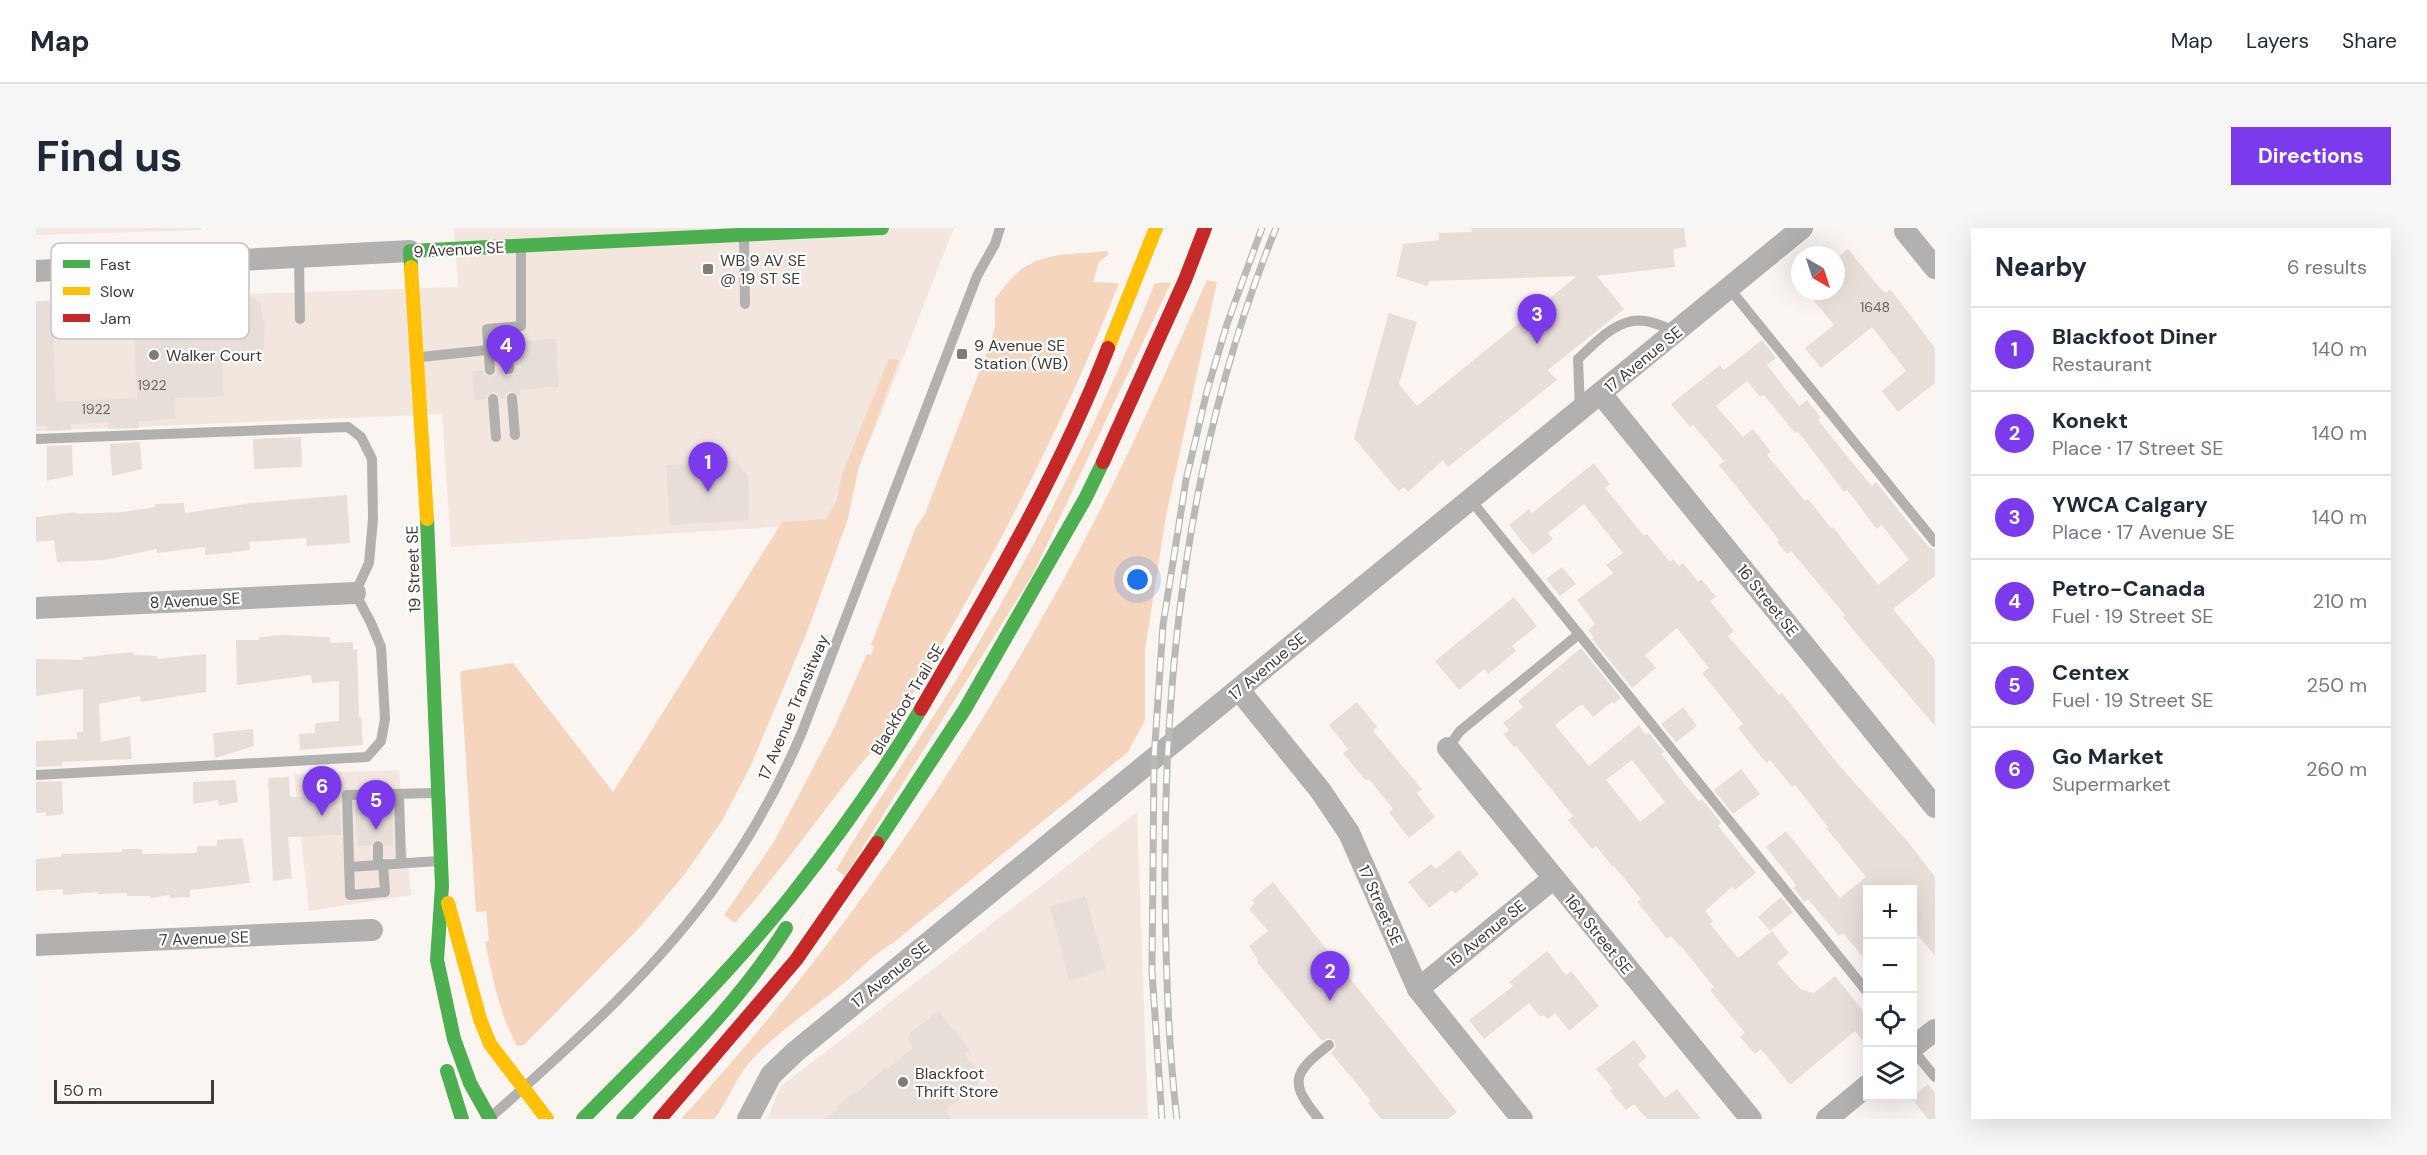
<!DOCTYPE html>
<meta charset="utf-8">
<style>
:root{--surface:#fff;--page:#f6f6f7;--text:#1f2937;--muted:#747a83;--line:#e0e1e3;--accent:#7c3aed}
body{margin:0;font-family:"DM Sans",sans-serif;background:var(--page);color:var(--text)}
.controls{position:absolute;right:18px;bottom:18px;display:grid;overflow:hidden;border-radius:0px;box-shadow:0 6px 24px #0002}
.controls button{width:54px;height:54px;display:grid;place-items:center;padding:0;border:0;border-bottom:2px solid var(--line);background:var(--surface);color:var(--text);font:30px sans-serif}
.compass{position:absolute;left:1755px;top:18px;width:54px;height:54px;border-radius:50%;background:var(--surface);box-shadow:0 6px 24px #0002;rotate:141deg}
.scale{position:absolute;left:18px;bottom:15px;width:160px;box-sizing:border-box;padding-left:6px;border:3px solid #3e3a37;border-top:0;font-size:16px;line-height:21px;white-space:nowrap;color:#3e3a37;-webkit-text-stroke:4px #fff;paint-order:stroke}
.you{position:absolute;left:1102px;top:352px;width:21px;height:21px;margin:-15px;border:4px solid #fff;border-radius:50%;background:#1a73e8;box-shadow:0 0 0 9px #1a73e833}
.badge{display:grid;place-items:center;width:39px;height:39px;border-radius:50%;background:var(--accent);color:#fff;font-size:20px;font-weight:700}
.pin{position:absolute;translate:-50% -50px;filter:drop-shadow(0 2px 3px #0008)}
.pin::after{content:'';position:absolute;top:32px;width:21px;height:18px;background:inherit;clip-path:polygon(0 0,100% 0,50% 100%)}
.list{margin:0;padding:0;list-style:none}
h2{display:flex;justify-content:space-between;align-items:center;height:78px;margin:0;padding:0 24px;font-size:26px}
h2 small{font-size:20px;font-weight:400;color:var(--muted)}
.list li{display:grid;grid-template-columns:39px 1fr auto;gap:18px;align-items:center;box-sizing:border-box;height:84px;padding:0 24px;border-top:2px solid var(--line)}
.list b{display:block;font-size:22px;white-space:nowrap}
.list p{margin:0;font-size:20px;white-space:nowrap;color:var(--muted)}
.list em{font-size:20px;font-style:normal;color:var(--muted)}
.icon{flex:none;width:33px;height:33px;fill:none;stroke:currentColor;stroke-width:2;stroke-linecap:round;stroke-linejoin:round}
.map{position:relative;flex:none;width:1899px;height:891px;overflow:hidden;border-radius:0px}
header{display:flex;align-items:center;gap:36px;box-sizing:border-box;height:84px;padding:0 30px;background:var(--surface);border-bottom:2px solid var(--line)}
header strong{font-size:28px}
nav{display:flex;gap:33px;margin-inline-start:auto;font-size:21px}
.intro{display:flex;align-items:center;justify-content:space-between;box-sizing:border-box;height:144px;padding:0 36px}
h1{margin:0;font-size:42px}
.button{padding:15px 27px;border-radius:0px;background:var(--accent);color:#fff;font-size:21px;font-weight:700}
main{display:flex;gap:36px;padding:0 36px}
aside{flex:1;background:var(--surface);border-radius:0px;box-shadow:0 6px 24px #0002}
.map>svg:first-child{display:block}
</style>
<header>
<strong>Map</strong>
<nav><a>Map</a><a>Layers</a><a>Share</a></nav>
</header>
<div class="intro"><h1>Find us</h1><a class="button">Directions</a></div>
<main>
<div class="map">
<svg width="1899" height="891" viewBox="0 0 1899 891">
<rect width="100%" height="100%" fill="#fbf5f1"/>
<g fill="#f2e6de">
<polygon points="0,0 165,0 165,2 0,7"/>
<polygon points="418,0 918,0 839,201 801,282 789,296 415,319 406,186 0,203 0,73 422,59"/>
<polygon points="363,542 375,667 273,683 258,546"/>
<polygon points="1101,584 1112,891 731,891 745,858"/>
</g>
<g fill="#f6d5bf">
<path d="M1072,23v4l-9,7 -6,20 26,1c-45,115 -99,224 -160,331 -22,38 -42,77 -68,113 -12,19 -30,35 -43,53 -37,48 -73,97 -113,143l-11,-8 51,-75 58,-110 34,-76 4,1 3,-9 -3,-1 45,-118 8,-11 12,-31 53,-139 6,-19v-28l12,-16 14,-14 17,-9 20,-5z"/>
<path d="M1171,52l10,2 -51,234 -21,134v70l-17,32 -235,191c-19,10 -33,27 -50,41 -30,25 -74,53 -98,84 -12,16 -18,35 -31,51h-33c155,-169 284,-357 393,-559 49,-91 91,-186 133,-280z"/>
<path d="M1119,55h16l-138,291 -188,302 -9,-6c44,-76 96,-147 140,-223 69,-117 128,-239 179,-364z"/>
<path d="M853,131l10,1 -41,110 -10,49 -41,113 -56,133 -29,56 -38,54 -43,51 -117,119 -7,1c-18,-33 -24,-67 -32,-104l4,-1 -3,-30 -10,1 -16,-241 53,-8 100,129 169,-270 44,-3 11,-19 5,-26z"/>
</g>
<g fill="#e7ded8" fill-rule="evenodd">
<polygon points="1435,0 1648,0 1650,19 1637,21 1639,39 1561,48 1588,81 1512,142 1521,152 1412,239 1407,232 1372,264 1368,259 1362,263 1318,210 1353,85 1381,94 1363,156 1381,178 1541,48 1393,53 1391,58 1360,48 1367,16 1403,12 1403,5 1436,4"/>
<polygon points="1812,21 1843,59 1850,65 1854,61 1899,120 1899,155 1862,184 1846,163 1870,143 1836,99 1785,140 1769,120 1798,97 1770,63 1800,63 1800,31"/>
<path d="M134,68l2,41 54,-2 -1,-35 29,-2 7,7 1,15h3l-2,34 -6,7 -35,1 2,34 -49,2 1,21 -37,2v7l-31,1v-7l-37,2 1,6 -25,1v-6l-11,1v-124zM98,105l3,65 -81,4 -3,-65z"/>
<polygon points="520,111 523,159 484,161 484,169 476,163 471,164 469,170 464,171 461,165 456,164 451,167 450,171 438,172 436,143 447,142 448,147 454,149 459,148 461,141 465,141 469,148 477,147 480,140 485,140 483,113"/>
<path d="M1726,112l14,18 -9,7 32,41 8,-6 14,18 -3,2 32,40 22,26 4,-4 36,45 17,20 6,2v27l-42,33 42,51v66l-81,-95 -11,-14 2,-2 -32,-38 -22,-26 -4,3 -10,-12 2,-2 -60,-75 5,-4 -31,-36 -3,2 -19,-23 49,-39 4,5zM1711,153l13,16 4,-2 31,38 2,-2 3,3 44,58 3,-2 30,39 5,-4 27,35 -31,25 -45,-58 -2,1 -23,-29 -3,2 -38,-46 4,-3 -18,-23 -10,8 -27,-31z"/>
<polygon points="265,209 266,239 218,241 217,211"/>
<polygon points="104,214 106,241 76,248 74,216"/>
<polygon points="36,217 37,247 11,253 11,218"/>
<polygon points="699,233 712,247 713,292 634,297 630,237"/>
<polygon points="1558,235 1574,256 1569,260 1608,308 1611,306 1634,334 1637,331 1643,338 1647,335 1662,354 1665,351 1680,369 1674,373 1698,403 1692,408 1743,467 1746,465 1802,536 1872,614 1899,649 1899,728 1876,700 1876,662 1832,662 1832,735 1807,705 1803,708 1772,671 1768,674 1757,660 1760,657 1730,619 1750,603 1804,670 1830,649 1790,600 1792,599 1759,557 1756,559 1734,532 1730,535 1702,500 1707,496 1666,445 1673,440 1641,400 1609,427 1620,440 1596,460 1556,411 1558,409 1552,402 1559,396 1541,372 1577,345 1570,337 1587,325 1548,276 1512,305 1517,311 1497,327 1473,297 1493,281 1496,285"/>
<polygon points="311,267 314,315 271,318 270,310 213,314 214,322 192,325 169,327 169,319 121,325 121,321 68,332 21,334 18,312 0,314 0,289 40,284 40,286 87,284 119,279 119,276 148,275 149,285 215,275"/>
<polygon points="1526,339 1540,356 1524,368 1510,351"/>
<polygon points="1478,369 1501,398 1476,418 1480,423 1452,446 1448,441 1423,462 1399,433"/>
<polygon points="246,407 294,409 294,415 317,414 317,422 321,421 323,489 325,489 327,517 264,522 263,506 279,505 279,495 303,493 303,453 276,455 275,447 201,457 200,412 223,412 223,409"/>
<path d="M1545,420l40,50 -8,6 -1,-2 -19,15 -11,-13 -27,21 34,41 50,-41 7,10 3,-2 15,19 -3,2 24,31 14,16 3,-2 19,24 -3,3 38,47 -21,17 -3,-3 -27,24 8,10 -3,3 28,34 34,-27 17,22 -12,10 23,26 14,4 21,-17 33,41v30l-13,-16 -65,54 -29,-36 -6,5 -15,-17 5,-4 -35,-43 4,-3 -33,-41 -1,1 -9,-11 -4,3 -30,-37 4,-3 -27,-33 -1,1 -17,-21 -4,3 -24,-29 5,-4 -57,-70 -2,1 -11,-13 6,-4 -6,-7 20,-16 -5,-6zM1596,532l33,42 -25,20 -34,-42z"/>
<polygon points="97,424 98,427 121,428 121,431 170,426 170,464 105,474 104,468 63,476 65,514 94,508 96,531 26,534 26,538 0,539 0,513 41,511 41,504 47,504 47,461 0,468 0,431 47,432 47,429"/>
<polygon points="1321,474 1341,499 1337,503 1386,561 1381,565 1399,589 1373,610 1353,584 1357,581 1333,551 1330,553 1307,525 1312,521 1293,497"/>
<polygon points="1647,479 1661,498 1640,514 1625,496"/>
<polygon points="217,501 218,518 179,530 177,505"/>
<polygon points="1705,541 1724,566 1697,586 1678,562"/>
<polygon points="253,549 254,569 299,567 300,580 304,580 305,607 252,609 256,650 237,653 232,550"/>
<polygon points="199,552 202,574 183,578 182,572 157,576 157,554"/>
<polygon points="26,553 27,586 10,588 10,584 0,585 0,554"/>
<polygon points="346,578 356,578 357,617 349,617 346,612 341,611 336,614 335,618 322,618 319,579 332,579 335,585 340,586 345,583"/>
<polygon points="207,610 214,655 154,662 154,669 134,670 134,667 115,670 114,668 91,668 91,665 62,666 62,664 27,667 27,661 0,663 0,631 25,629 25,626 86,624 86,621 106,621 107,626 161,625 161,618 181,618 181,612"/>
<polygon points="1423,622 1443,646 1419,666 1416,662 1393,680 1372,654 1395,636 1400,641"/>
<polygon points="1237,654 1421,884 1412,891 1345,891 1332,875 1335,873 1295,825 1300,819 1298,812 1292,810 1286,813 1221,734 1222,732 1213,718 1232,703 1213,681 1219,675 1216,672"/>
<polygon points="1049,668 1070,741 1033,753 1014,679"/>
<polygon points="1745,669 1757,684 1734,703 1722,689"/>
<polygon points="1511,723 1530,747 1535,743 1563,778 1533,803 1519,785 1512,791 1508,787 1504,789 1493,775 1448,811 1433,792 1477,758 1473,754"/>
<polygon points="902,783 934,822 928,826 948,850 909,883 916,891 790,891 803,881 801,879 820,863 821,865 850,839 851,841 877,820 871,808"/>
<polygon points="1598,812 1611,829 1602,836 1629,870 1641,861 1665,891 1611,891 1598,876 1590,882 1574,863 1577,861 1560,841"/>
<polygon points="1892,856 1899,865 1899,891 1892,891 1875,870"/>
</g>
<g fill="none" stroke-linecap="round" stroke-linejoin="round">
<g stroke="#b3b1b0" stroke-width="10">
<polyline points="708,9 709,76"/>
<polyline points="263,30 264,91"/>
<polyline points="1693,60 1899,314"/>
<polyline points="385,129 471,120 473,141"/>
<polyline points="454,142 451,101 485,98 485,20"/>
<polyline points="476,170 479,207"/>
<polyline points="457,171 460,209"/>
<path d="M1544,182l-2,-51c18,-17 40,-42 67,-38 10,1 21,7 31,10"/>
<polyline points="0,211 312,199 325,209 336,231 337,291 333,335 319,365 335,395 345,419 349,491 345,513 331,529 0,547"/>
<polyline points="1434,271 1832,765"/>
<polyline points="1412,520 1424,503 1543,406"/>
<polyline points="339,566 339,579"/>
<polyline points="363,566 365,635"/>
<polyline points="342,618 342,637"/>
<polyline points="347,636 349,664 314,667 311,567 399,565"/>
<polyline points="313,639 402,633"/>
<polyline points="1876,821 1899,849"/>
<path d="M456,888c81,-72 166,-147 228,-236 33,-47 60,-96 82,-148l175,-456 18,-32 5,-16"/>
<path d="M1283,891c-30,-36 -27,-46 10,-74"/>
</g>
<g stroke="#b3b1b0" stroke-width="22">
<polyline points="1869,3 1899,40"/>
<polyline points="0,43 374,23"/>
<polyline points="1565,166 1899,579"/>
<polyline points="0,380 319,365"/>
<polyline points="1203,462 1284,562 1313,605 1382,761 1486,891"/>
<polyline points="1412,520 1715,891"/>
<polyline points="0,717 336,702"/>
<polyline points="1382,761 1518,650"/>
<polyline points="1876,820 1899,802"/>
<polyline points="712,891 735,847 759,824 1766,0"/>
<polyline points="1791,891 1832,857"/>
</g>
<g stroke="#4caf50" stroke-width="14">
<polyline points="375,39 374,23 846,0"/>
<polyline points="391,291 406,658 401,732 418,811 434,855 454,891"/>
<polyline points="841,615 929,481 1049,271 1067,234"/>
<polyline points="411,843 426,891"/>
<path d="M547,891c71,-72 145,-144 208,-223 46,-58 92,-123 130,-187"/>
<path d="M587,891c58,-61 118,-119 163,-191"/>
</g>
<g stroke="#ffc107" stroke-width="14">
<polyline points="375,39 391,291"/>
<polyline points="1072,120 1120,0"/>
<polyline points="412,675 444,791 454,816 511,891"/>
</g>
<g stroke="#c62828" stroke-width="14">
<polyline points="1067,234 1149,52 1169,0"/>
<path d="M885,481c68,-117 138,-235 187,-361"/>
<polyline points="624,891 760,732 841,615"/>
</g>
<g stroke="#bbb9b6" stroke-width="7">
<g id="rail">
<polyline points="1126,891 1116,743 1118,531 1127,397 1150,252 1171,163 1191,96 1226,0"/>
<path d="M1141,891c-9,-75 -11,-151 -12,-227 -2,-227 25,-453 111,-664"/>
</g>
</g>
<use href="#rail" stroke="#fff" stroke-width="4.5" stroke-dasharray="14" stroke-linecap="butt"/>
</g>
<g fill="#807b78" stroke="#fff" stroke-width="2">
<rect x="666" y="35" width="12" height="12" rx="3"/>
<rect x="920" y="120" width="12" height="12" rx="3"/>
<circle cx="118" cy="127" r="6"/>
<circle cx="867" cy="854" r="6"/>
</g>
<g text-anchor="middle" stroke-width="4.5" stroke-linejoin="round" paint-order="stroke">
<g font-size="14" fill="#6a6561">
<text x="1839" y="84">1648</text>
<text x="116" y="162">1922</text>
<text x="60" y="186">1922</text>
</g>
<g font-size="16" fill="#3e3a37" stroke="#fff">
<text transform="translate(423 21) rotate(-3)" y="6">9 Avenue SE</text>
<text transform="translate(1607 131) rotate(-39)" y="6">17 Avenue SE</text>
<text transform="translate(377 341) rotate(-92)" y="6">19 Street SE</text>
<text transform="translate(159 372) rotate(-3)" y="6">8 Avenue SE</text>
<text transform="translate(1732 372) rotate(51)" y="6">16 Street SE</text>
<text transform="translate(1231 438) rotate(-40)" y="6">17 Avenue SE</text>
<text transform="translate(871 471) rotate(-59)" y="6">Blackfoot Trail SE</text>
<text transform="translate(757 479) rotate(-67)" y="6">17 Avenue Transitway</text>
<text transform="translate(1345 677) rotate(66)" y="6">17 Street SE</text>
<text transform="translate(1450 705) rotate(-39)" y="6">15 Avenue SE</text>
<text transform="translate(1563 706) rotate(51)" y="6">16A Street SE</text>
<text transform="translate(168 710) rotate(-2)" y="6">7 Avenue SE</text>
<text transform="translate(854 746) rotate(-39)" y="6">17 Avenue SE</text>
</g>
<g font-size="16" fill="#3e3a37" stroke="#fff" text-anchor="start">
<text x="684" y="38">WB 9 AV SE<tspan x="684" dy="18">@ 19 ST SE</tspan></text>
<text x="938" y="123">9 Avenue SE<tspan x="938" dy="18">Station (WB)</tspan></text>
<text x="130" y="133">Walker Court</text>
<text x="879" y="851">Blackfoot<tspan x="879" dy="18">Thrift Store</tspan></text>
</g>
</g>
<rect x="15" y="15" width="198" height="96" rx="9" fill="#fff" stroke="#c5c4c3" stroke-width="1.5"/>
<rect x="27" y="32" width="27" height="8" fill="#4caf50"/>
<rect x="27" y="59" width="27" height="8" fill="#ffc107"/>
<rect x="27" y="86" width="27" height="8" fill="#c62828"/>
<g font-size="16" fill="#3e3a37">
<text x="64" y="42">Fast</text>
<text x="64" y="69">Slow</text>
<text x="64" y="96">Jam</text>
</g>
</svg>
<div class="controls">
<button>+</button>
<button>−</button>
<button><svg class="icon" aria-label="locate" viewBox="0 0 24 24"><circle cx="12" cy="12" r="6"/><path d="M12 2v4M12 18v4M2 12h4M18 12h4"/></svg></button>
<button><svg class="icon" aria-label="layers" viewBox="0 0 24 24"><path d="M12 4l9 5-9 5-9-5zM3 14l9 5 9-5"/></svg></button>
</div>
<svg class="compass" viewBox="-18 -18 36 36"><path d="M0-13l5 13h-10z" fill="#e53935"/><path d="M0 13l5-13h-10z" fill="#747a83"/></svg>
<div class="scale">50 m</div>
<div class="you"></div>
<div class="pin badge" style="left:672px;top:264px">1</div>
<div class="pin badge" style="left:1294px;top:773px">2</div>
<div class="pin badge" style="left:1501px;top:116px">3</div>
<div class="pin badge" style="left:470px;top:147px">4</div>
<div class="pin badge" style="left:340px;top:602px">5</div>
<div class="pin badge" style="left:286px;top:588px">6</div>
</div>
<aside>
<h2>Nearby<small>6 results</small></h2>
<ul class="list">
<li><span class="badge">1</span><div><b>Blackfoot Diner</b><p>Restaurant</p></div><em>140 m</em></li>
<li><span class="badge">2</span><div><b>Konekt</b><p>Place · 17 Street SE</p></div><em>140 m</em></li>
<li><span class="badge">3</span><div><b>YWCA Calgary</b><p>Place · 17 Avenue SE</p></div><em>140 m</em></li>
<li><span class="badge">4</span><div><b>Petro-Canada</b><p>Fuel · 19 Street SE</p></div><em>210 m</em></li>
<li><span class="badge">5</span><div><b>Centex</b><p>Fuel · 19 Street SE</p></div><em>250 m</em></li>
<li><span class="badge">6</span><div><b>Go Market</b><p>Supermarket</p></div><em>260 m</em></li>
</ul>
</aside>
</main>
